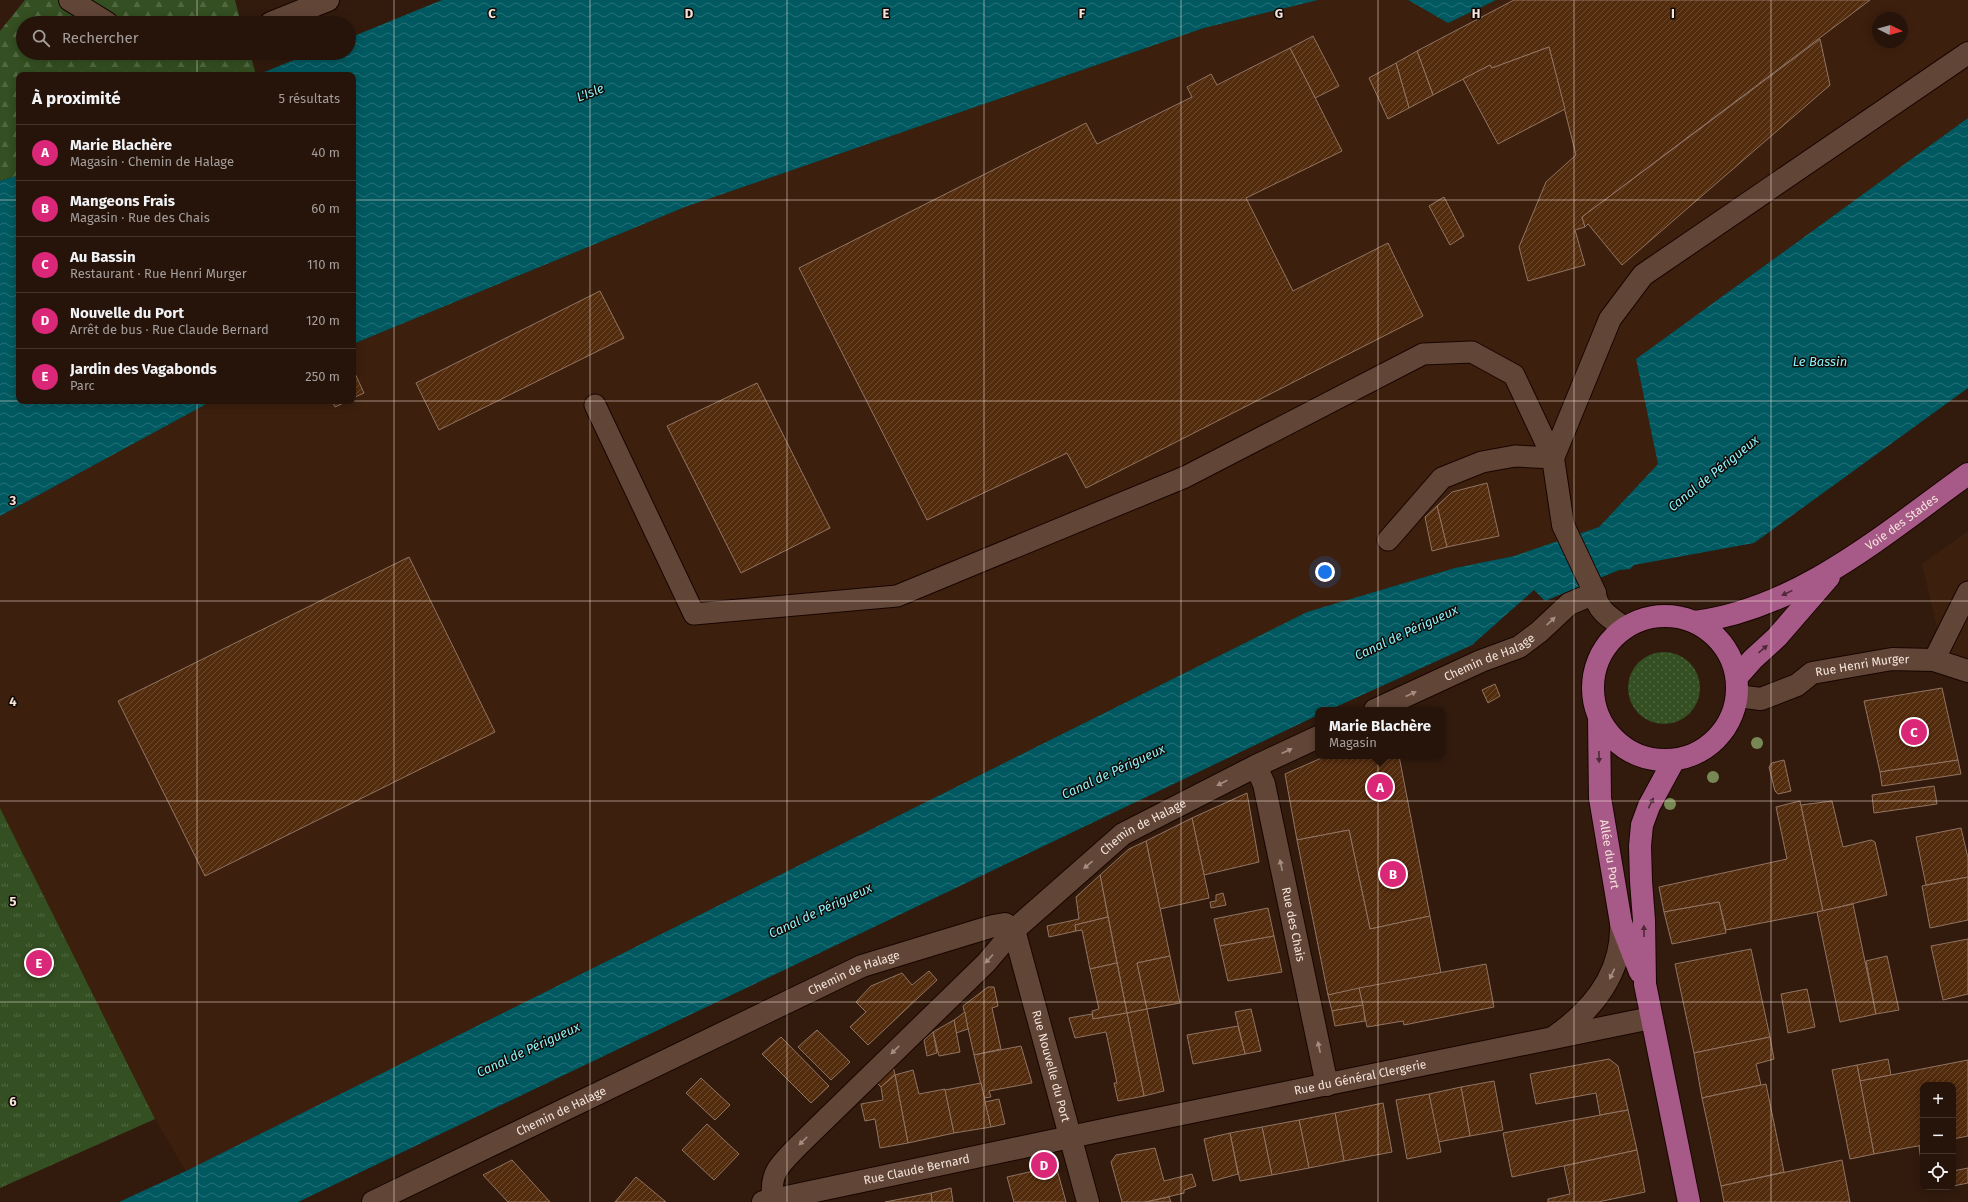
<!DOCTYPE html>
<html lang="fr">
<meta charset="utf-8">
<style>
:root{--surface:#26140a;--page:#2e1d13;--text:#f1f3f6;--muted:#a49e9c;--line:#42332b;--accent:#db2777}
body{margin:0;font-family:"Fira Sans",sans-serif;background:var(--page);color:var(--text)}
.controls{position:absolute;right:12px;bottom:12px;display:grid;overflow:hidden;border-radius:8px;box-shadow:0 2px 10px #0003}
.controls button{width:36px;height:36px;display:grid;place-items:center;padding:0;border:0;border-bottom:1px solid var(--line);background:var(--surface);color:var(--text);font:20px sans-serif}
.compass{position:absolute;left:1872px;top:12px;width:36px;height:36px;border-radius:50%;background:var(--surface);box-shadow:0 2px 10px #0003;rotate:95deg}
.you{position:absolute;left:1325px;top:572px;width:14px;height:14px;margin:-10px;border:3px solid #fff;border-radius:50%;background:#1a73e8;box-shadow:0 0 0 6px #1a73e833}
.badge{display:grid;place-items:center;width:26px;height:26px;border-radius:50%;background:var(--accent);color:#fff;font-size:13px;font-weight:700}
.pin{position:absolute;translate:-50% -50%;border:2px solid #fff;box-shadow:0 1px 4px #0006}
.popup{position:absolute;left:1315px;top:707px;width:130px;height:52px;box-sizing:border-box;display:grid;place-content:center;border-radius:8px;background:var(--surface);filter:drop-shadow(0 1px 3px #0005);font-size:13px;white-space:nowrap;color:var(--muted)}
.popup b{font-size:15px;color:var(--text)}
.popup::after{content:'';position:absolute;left:50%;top:100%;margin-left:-8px;border:8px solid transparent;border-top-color:var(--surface)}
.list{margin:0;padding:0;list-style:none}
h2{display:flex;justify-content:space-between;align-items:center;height:52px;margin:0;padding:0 16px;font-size:17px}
h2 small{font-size:13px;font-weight:400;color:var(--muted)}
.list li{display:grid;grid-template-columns:26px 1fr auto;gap:12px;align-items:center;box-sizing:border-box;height:56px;padding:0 16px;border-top:1px solid var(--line)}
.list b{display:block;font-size:15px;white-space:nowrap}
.list p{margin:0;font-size:13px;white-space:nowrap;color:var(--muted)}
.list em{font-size:13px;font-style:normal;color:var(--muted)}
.icon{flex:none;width:22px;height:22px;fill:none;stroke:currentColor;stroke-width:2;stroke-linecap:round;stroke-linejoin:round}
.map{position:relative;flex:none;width:1968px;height:1202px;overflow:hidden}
.search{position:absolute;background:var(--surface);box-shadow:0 2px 10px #0003;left:16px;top:16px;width:340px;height:44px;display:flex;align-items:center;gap:10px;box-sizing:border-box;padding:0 14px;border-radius:22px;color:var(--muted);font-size:15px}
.panel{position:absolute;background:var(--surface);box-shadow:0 2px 10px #0003;left:16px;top:72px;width:340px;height:332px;border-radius:8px}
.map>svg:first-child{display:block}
</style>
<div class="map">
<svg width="1968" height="1202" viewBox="0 0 1968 1202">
<defs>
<pattern id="grass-dots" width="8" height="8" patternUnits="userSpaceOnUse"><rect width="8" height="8" fill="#344f21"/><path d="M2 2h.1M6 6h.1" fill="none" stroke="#526841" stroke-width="1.8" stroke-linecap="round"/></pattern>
<pattern id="forest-firs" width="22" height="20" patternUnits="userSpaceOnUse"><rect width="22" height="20" fill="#344f21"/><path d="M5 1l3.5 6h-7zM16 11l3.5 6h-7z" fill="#526841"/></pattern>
<pattern id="park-tufts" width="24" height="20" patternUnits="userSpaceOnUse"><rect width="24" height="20" fill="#344f21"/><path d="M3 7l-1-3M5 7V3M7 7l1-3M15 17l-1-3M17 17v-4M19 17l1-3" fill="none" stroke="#526841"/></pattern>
<pattern id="water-waves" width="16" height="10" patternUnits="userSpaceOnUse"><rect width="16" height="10" fill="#005960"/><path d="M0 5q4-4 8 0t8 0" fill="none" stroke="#267176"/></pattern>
<pattern id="building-hatch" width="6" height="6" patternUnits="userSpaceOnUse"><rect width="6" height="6" fill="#532b0d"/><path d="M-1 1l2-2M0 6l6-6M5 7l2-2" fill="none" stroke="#6c4a30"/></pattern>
</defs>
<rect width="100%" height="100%" fill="#321b0d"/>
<g fill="#3d1f0d" fill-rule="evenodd">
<path d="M1318,0h90l40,23 48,-23h472v118l-332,241 22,105 -59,63 -85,29 -59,12 -148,44 -1121,559 -31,-52 -155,-311v-292l212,-115h141v-57l332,-137 519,-179zM1878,18h24v24h-24z"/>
<polygon points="1968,531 1968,669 1945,661 1922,564"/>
</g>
<circle fill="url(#grass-dots)" cx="1664" cy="688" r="36"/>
<polygon fill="url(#forest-firs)" points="25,0 235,0 241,23 23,23 23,53 250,53 256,75 19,75 19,175 0,181 0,31"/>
<polygon fill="url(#park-tufts)" points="0,808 155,1119 0,1188"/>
<g fill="url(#water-waves)">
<polygon points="442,0 1318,0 1204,28 685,207 353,344 353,75 257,75 311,53 349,53 349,38"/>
<polygon points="1408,0 1496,0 1448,23"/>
<polygon points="1968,118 1968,388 1754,543 1634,565 1630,569 1619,570 1545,601 1534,590 1472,645 1329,710 1318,710 1318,715 298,1202 119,1202 186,1171 1307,612 1455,568 1514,556 1599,527 1658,464 1636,359"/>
<polygon points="19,175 19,401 212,401 0,516 0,181"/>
</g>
<g fill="url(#building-hatch)" stroke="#907463">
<polygon points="1514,0 1870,0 1582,217 1585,227 1575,230 1585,265 1528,281 1519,247 1546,182 1576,155 1549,47 1492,68 1490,65 1433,95 1417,51"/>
<polygon points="1313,36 1339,86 1315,98 1290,48"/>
<polygon points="1820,39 1830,85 1622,265 1588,224 1585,227 1582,217"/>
<polygon points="1549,47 1565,109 1498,144 1463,79 1490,65 1492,68"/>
<polygon points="1290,48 1342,151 1246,198 1293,291 1388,243 1423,316 1086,488 1067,453 927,520 799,268 1086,123 1097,144 1192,97 1187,87 1211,74 1217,85"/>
<polygon points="1417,51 1433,95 1409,108 1396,63"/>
<polygon points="1396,63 1409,108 1388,119 1369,78"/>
<polygon points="1444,197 1464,236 1450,245 1429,206"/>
<polygon points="600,291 624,338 439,430 416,383"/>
<polygon points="353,369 364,393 353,398"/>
<polygon points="757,383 830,528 741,573 667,426"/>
<polygon points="332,401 348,401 335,407"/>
<polygon points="1487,483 1499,536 1447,547 1437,506 1452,492"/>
<polygon points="1437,506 1447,547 1432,551 1425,517"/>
<polygon points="409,557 495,732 205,876 118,701"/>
<polygon points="1495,684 1500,696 1488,703 1482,690"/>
<polygon points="1942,688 1958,760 1880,772 1864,701"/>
<polygon points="1326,756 1399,756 1430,916 1370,929 1349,830 1297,840 1285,774"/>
<polygon points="1784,760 1791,791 1778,794 1775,791 1769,767 1772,763"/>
<polygon points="1958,760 1961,774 1882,786 1880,772"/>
<polygon points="1934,786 1937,804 1874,813 1872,795"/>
<polygon points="1247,793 1259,862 1204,875 1192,818"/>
<polygon points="1800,801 1823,911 1726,930 1719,902 1664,912 1659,887 1787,859 1776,807"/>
<polygon points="1832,801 1843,847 1871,840 1875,842 1887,895 1823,911 1801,805"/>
<polygon points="1192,818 1209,898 1160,909 1146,841"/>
<polygon points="1961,828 1968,858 1968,877 1926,885 1916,837"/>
<polygon points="1349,830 1370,929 1430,916 1441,973 1328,995 1297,840"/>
<polygon points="1146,841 1170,956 1137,963 1147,1009 1127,1013 1100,875 1129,849"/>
<polygon points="1100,875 1108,917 1075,925 1076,931 1049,937 1047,926 1079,919 1076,897"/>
<polygon points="1968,877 1968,920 1930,928 1922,886"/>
<polygon points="1223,893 1226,905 1211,908 1210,902 1216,901 1216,895"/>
<polygon points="1719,902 1726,933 1672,944 1664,912"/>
<polygon points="1853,904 1876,1014 1840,1022 1817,912"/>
<polygon points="1268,908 1274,936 1220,946 1214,919"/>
<polygon points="1108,917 1117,963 1090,969 1082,930 1076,931 1075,925"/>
<polygon points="1274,936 1282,972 1228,981 1220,946"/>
<polygon points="1968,939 1968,994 1943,1000 1931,946"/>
<polygon points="1751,949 1770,1037 1694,1053 1675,964"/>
<polygon points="1170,956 1180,1003 1147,1009 1137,963"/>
<polygon points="1887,956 1899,1010 1876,1014 1866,961"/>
<polygon points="1117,963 1127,1013 1093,1019 1092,1011 1099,1009 1090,969"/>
<polygon points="1486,964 1494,1007 1404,1025 1403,1021 1367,1027 1359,988"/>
<polygon points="929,971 937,980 868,1045 850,1027 866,1012 856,1002 871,986 902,973 912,985"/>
<polygon points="988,987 994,987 998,1006 992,1008 1001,1049 974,1055 963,1006"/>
<polygon points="1359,988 1363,1005 1332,1011 1328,995"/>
<polygon points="1807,989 1815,1027 1788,1033 1781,994"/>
<polygon points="1363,1005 1365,1021 1335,1026 1332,1011"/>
<polygon points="1147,1009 1164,1091 1144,1096 1127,1013"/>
<polygon points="1251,1009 1261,1051 1245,1054 1235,1012"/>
<polygon points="965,1012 968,1029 956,1033 954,1020"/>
<polygon points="1127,1013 1144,1096 1118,1101 1114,1083 1117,1083 1106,1032 1075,1038 1069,1018 1092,1014 1093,1019"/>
<polygon points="954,1020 960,1052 939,1056 933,1032"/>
<polygon points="1238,1026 1245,1054 1193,1064 1187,1035"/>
<polygon points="817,1030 850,1062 831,1080 798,1047"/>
<polygon points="933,1032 937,1053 927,1056 924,1040"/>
<polygon points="781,1037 829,1086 811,1103 762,1054"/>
<polygon points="1770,1037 1774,1059 1756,1064 1761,1085 1702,1098 1694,1053"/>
<polygon points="1021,1046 1032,1083 989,1091 991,1097 984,1098 974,1055"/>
<polygon points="1609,1059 1618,1066 1628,1110 1600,1115 1596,1093 1536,1104 1530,1074"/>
<polygon points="1888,1059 1891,1075 1860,1081 1857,1065"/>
<polygon points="1968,1060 1968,1136 1953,1139 1953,1085 1923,1085 1923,1145 1874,1154 1860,1081"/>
<polygon points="1857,1065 1874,1154 1850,1159 1832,1070"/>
<polygon points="893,1066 895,1075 881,1087 876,1082"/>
<polygon points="913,1070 919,1094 945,1089 954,1133 908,1143 895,1075"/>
<polygon points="895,1075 908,1143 880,1148 875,1119 865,1121 861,1104 883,1100 881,1087"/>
<polygon points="701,1078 730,1105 715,1120 686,1093"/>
<polygon points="1494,1081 1503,1130 1470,1136 1461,1087"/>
<polygon points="981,1083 991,1127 954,1133 945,1090"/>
<polygon points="1766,1084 1784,1172 1721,1186 1702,1098"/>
<polygon points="1461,1087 1470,1136 1438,1142 1429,1094"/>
<polygon points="1429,1094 1441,1152 1407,1159 1396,1100"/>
<polygon points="999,1099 1005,1124 991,1127 985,1102"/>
<polygon points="1383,1103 1392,1152 1344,1161 1335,1113"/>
<polygon points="1628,1110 1637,1150 1512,1177 1503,1133"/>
<polygon points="1335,1113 1344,1161 1309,1168 1299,1120"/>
<polygon points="1299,1120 1309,1168 1272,1175 1262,1127"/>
<polygon points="707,1124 739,1154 714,1180 682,1150"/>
<polygon points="1262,1127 1272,1175 1240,1181 1230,1133"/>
<polygon points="1230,1133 1238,1174 1213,1181 1204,1139"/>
<polygon points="1923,1145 1923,1160 1921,1161 1919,1146"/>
<polygon points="1155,1148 1164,1181 1192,1174 1196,1186 1184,1190 1184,1193 1146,1202 1122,1202 1111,1162 1116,1155"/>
<polygon points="1637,1150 1645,1192 1598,1202 1548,1202 1548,1199 1570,1194 1564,1166"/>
<polygon points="512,1160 550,1202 508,1202 483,1175"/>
<polygon points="1842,1160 1850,1202 1724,1202 1721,1186"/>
<polygon points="1056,1166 1066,1202 1014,1202 1007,1177"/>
<polygon points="1968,1168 1968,1183 1953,1186 1953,1171"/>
<polygon points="636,1177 666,1202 615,1202"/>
<polygon points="951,1188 953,1202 932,1202 931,1193"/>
<polygon points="931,1193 932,1202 885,1202"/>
<polygon points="1169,1197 1171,1202 1146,1202"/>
</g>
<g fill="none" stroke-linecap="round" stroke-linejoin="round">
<g stroke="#180500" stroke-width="23">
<g id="service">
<polyline points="595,405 694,614 897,596 1185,477 1423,354 1472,352 1514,375 1553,458 1515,456 1482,462 1442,478 1388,540"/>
<polyline points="1934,660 1968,592"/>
<path d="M773,1199c-4,-27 8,-35 25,-53l188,-183 28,-33"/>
</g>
</g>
<g stroke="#180500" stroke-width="24">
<g id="minor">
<polyline points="70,0 107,23"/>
<polyline points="271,23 328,0"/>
<path d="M1625,628c-13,-9 -29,-18 -30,-35l-32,-68 -10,-67 57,-139 33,-44 325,-222"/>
<path id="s1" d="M1737,696l24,3 36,-14 15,-12 80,-14 42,1 34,11"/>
<path id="s2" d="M1375,710l106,-49 38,-14 20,-15 30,-28 26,-11"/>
<path id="s3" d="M1256,766l8,18 63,301"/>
<path id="s4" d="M1014,930l109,-96 133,-68 62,-29"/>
<path id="s5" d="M1014,930l74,272"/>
<path id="s6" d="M373,1202l489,-236 131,-40 12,-2 9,6"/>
</g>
</g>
<g stroke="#180500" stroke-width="24">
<g id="secondary">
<path d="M1554,1037c39,-27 69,-65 67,-114"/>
<path id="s7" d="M763,1202l345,-73 543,-111"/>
</g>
</g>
<g stroke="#180500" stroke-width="24">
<g id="primary">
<circle cx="1665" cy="688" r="72"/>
<path id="s8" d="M1695,622c105,-14 189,-88 273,-148"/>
<polyline points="1737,677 1753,659 1777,637 1829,577"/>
<path id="s9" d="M1599,718l1,80 21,125 19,49"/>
<polyline points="1674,760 1649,806 1642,825 1640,846 1641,881 1644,920 1645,984 1689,1202"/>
</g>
</g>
<use href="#service" stroke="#614637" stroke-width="21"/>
<use href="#minor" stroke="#614637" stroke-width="22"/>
<use href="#secondary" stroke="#614637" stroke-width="22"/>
<use href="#primary" stroke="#a75a87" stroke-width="22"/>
</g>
<g fill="#785">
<circle cx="1757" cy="743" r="6"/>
<circle cx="1713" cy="777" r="6"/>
<circle cx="1670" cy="804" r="6"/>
</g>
<defs><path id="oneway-solid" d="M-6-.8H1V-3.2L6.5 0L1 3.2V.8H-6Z"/></defs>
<g fill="#4e2938">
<use href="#oneway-solid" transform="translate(1787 593) rotate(154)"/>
<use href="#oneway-solid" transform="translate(1763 649) rotate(-41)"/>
<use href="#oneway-solid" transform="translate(1599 757) rotate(89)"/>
<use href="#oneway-solid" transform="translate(1651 803) rotate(-64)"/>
<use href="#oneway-solid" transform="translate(1644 931) rotate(-91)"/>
</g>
<g fill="#a48d81">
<use href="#oneway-solid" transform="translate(1551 621) rotate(-43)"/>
<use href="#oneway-solid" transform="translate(1411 694) rotate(-25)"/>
<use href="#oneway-solid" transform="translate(1287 751) rotate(-25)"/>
<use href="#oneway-solid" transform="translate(1222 783) rotate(153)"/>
<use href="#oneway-solid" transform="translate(1088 865) rotate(139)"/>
<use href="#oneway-solid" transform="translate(1281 865) rotate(-102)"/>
<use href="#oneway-solid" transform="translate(989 959) rotate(132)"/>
<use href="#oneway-solid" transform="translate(1612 974) rotate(115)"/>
<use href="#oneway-solid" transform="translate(1319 1047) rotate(-102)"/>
<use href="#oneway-solid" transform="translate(895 1050) rotate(136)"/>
<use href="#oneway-solid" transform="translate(803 1141) rotate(135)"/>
</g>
<path fill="none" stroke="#f5e4db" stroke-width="1" stroke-opacity="0.55" d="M197,0v23M394,0v1202M590,0v1202M787,0v1202M984,0v1202M1181,0v1202M1378,0v1202M1574,0v1202M1771,0v1202M197,53v22M0,200h19M353,200h1615M0,401h19M197,401v801M353,401h1615M0,601h1968M0,801h1968M0,1002h1968"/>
<g text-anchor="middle" stroke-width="3" stroke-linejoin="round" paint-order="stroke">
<g font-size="12" fill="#f5e4db" stroke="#120804">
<text dy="4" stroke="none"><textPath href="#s8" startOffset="232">Voie des Stades</textPath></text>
<text dy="4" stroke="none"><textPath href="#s2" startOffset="126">Chemin de Halage</textPath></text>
<text dy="4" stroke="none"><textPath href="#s1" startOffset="133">Rue Henri Murger</textPath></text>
<text dy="4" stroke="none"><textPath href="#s4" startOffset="166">Chemin de Halage</textPath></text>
<text dy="4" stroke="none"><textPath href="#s9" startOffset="137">Allée du Port</textPath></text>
<text dy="4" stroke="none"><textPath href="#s3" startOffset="163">Rue des Chais</textPath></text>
<text dy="4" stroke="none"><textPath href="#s6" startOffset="533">Chemin de Halage</textPath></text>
<text dy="4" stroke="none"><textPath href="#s5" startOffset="141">Rue Nouvelle du Port</textPath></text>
<text dy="4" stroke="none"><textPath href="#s7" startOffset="610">Rue du Général Clergerie</textPath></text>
<text dy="4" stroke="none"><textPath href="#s6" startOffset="209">Chemin de Halage</textPath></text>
<text dy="4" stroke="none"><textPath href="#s7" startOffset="157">Rue Claude Bernard</textPath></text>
</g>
<g font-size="13" font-style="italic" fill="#8af1fb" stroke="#120804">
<text transform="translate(590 92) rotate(-21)" y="5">L'Isle</text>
<text x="1820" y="366">Le Bassin</text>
<text transform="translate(1713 473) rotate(-39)" y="5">Canal de Périgueux</text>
<text transform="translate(1406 632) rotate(-25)" y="5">Canal de Périgueux</text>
<text transform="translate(1113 771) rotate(-25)" y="5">Canal de Périgueux</text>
<text transform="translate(820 910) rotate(-25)" y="5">Canal de Périgueux</text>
<text transform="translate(528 1049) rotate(-25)" y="5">Canal de Périgueux</text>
</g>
</g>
<g font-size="13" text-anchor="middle" font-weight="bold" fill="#f5e4db" stroke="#120804" stroke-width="3" stroke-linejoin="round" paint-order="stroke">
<text x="492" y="18">C</text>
<text x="689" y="18">D</text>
<text x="886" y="18">E</text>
<text x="1082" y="18">F</text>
<text x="1279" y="18">G</text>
<text x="1476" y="18">H</text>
<text x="1673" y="18">I</text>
<text x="13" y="505">3</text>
<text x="13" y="706">4</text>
<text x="13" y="906">5</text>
<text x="13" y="1106">6</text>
</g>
</svg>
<div class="controls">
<button>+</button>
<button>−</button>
<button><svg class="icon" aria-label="locate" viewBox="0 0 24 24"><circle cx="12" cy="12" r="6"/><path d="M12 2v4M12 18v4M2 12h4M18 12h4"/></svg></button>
</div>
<svg class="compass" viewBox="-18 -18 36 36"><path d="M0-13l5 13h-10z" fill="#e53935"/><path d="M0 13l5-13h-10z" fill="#a49e9c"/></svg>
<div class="you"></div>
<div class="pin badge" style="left:1380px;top:787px">A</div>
<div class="popup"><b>Marie Blachère</b>Magasin</div>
<div class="pin badge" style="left:1393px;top:874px">B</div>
<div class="pin badge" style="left:1914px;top:732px">C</div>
<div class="pin badge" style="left:1044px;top:1165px">D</div>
<div class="pin badge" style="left:39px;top:963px">E</div>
<div class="search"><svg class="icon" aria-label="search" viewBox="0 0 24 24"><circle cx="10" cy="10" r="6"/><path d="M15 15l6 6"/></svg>Rechercher</div>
<section class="panel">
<h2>À proximité<small>5 résultats</small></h2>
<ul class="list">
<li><span class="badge">A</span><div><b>Marie Blachère</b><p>Magasin · Chemin de Halage</p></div><em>40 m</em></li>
<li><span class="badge">B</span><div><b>Mangeons Frais</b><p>Magasin · Rue des Chais</p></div><em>60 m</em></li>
<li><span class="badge">C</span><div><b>Au Bassin</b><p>Restaurant · Rue Henri Murger</p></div><em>110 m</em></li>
<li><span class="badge">D</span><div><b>Nouvelle du Port</b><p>Arrêt de bus · Rue Claude Bernard</p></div><em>120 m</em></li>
<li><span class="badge">E</span><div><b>Jardin des Vagabonds</b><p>Parc</p></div><em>250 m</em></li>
</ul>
</section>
</div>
